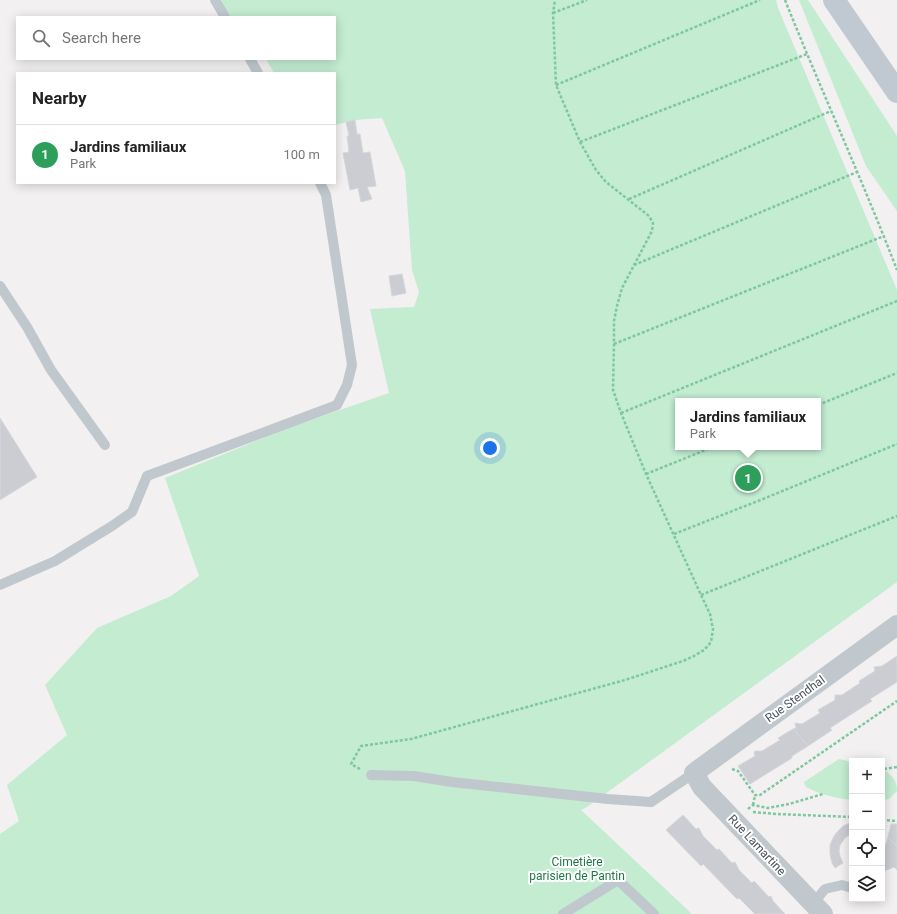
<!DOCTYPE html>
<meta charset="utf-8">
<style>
:root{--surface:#fff;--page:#f6f6f6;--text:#222;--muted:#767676;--line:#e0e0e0;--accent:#0b8043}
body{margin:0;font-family:Roboto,sans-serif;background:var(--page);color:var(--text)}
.controls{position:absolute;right:12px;bottom:12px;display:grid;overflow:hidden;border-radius:0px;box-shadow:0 2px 10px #0003}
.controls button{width:36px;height:36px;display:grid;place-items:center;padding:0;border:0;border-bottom:1px solid var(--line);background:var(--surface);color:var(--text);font:20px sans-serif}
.you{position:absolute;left:490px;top:448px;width:14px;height:14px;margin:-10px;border:3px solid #fff;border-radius:50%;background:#1a73e8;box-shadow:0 0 0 6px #1a73e833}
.badge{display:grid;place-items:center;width:26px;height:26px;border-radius:50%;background:var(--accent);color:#fff;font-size:13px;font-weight:700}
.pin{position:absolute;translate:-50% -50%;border:2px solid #fff;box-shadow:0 1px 4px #0006}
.popup{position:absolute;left:675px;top:398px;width:146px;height:52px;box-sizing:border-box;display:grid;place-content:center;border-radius:0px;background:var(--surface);filter:drop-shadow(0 1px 3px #0005);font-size:13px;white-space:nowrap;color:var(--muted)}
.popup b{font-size:15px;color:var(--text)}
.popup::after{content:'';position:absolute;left:50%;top:100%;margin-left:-8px;border:8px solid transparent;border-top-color:var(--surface)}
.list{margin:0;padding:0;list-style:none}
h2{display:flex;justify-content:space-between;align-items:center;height:52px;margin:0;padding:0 16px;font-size:17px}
h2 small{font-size:13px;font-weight:400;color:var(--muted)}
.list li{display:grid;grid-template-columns:26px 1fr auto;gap:12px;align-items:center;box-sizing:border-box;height:60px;padding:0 16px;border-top:1px solid var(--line)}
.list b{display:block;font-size:15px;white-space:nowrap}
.list p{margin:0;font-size:13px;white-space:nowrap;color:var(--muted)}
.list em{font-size:13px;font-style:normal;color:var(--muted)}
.icon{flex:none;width:22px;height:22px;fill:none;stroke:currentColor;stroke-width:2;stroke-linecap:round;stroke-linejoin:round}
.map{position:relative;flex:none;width:897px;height:914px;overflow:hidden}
.search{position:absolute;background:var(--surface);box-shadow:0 2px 10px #0003;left:16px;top:16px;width:320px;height:44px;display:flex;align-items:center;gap:10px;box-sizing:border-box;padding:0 14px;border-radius:0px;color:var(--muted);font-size:15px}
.panel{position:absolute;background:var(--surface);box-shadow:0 2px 10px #0003;left:16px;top:72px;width:320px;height:112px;border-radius:0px}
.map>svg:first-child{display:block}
</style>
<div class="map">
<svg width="897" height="914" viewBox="0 0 897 914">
<rect width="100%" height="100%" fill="#f2f0f1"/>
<g fill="#c3ecd1" fill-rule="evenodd">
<path d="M221,0h555l2,8 119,282v292l-310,225 -6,3 111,104h-692v-80l19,-13 -12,-36 60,-50 -22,-50 52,-57 74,-32 28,-20 -34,-98 123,-50 101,-35 -19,-84 44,-2 5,-15 -7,-22 -7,-99 -23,-53 -27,2 -20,5v-52h-61l-8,-14h69v-42h-107zM678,401h140v46h-140z"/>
<polygon points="799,0 808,0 897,136 897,211 866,166"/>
<path d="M839,759l13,3v38c-18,-2 -30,-5 -46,-13l-2,-5z"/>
<path d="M882,768l2,1c8,8 13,10 13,22l-8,8 -7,1z"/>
</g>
<g fill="#cbcdd2" stroke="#d5d7db">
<polygon points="355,120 357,134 360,134 363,153 370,152 376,186 367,187 372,199 361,202 358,188 350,190 343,153 349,152 347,136 349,136 346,122"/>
<polygon points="402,274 406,293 392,296 389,276"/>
<polygon points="0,418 37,477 0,500"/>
<polygon points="897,656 897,682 870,699 872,701 830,728 832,730 808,746 793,729 796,728 795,723 802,724 820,713 818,710 835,700 835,695 842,695 860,683 859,681 875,671 874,667 882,666"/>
<polygon points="793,729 808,746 792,756 792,758 750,784 738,766 755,756 754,752 755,751 762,751 780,740 778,738"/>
<polygon points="683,815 696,829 699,828 703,836 717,850 719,849 732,863 735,862 739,870 752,883 754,881 769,897 771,896 773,901 785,914 755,914 739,898 737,899 703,864 701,866 666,830"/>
<polygon points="852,822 852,833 845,838 840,845 839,851 840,856 843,863 835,868 832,863 830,854 830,845 834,836 838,831 843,826"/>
<polygon points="891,824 897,824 897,847 888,837"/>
<polygon points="888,837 897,847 897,870 894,867 882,872 882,846 886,844"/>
</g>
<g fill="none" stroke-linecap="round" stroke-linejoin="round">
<g stroke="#7ec79f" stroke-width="2.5" stroke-dasharray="3 2" stroke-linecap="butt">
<path d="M785,0c36,90 77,179 112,270"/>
<polyline points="553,13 587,0"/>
<polyline points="556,85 760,0"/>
<polyline points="580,142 807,54"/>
<polyline points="629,199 831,111"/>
<polyline points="634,265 857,172"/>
<polyline points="614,344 884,236"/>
<polyline points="818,405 897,373"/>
<polyline points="621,413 897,301"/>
<polyline points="646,474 713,447"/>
<polyline points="674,534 763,499 897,444"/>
<polyline points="701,595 897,516"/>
<polyline points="360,769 351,764 361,746 411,739 625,680 683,661 694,656 704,650 711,642 713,629 710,614 701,595 646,474 621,413 613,390 614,344 614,321 617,306 622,288 652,231 653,223 649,216 606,182 596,170 580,142 556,85 553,13 555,0"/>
<polyline points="732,769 738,771 755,795 760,795 897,701"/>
<polyline points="884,769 897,767"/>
<polyline points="753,805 755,795"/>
<polyline points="748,809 753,805 768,808 789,804 823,794"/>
<polyline points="753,812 777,814 852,817"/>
<polyline points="882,820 897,821"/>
</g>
<g stroke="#c0c8ce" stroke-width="10">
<polyline points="215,0 225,17"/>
<polyline points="250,59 258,73"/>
<polyline points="0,286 27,327 51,370 105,445"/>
<polyline points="0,585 55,561 112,526 132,512 147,476 337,405 347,385 352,365 326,195 320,183"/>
<polyline points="371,775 414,776 452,782 608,799 651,802 694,773"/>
<polyline points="813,904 825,889 842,885 852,888"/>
<polyline points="563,914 618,880 654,914"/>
</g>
<polyline stroke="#c0c8ce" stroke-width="20" points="823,914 702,787 694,773 897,625"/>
<polyline stroke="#c0c9d2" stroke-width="22" points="834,0 897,92"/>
</g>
<g text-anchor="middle" stroke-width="4" stroke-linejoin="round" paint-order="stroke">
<g font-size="12" fill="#4a545c" stroke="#fff">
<text transform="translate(795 699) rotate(-36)" y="4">Rue Stendhal</text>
<text transform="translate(757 845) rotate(47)" y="4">Rue Lamartine</text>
</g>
<g font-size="12" fill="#207848" stroke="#fff">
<text x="577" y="866">Cimetière<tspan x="577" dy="14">parisien de Pantin</tspan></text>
</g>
</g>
</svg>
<div class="controls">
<button>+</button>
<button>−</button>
<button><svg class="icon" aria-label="locate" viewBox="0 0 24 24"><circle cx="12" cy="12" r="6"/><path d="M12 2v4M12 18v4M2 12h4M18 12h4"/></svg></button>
<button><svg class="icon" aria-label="layers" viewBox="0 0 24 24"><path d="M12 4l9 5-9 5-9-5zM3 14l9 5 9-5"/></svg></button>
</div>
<div class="you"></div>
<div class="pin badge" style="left:748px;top:478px;background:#2e9e5b">1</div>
<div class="popup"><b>Jardins familiaux</b>Park</div>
<div class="search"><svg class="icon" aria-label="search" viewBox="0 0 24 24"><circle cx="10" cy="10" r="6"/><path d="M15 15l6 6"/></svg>Search here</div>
<section class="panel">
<h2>Nearby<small></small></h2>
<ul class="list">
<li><span class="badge" style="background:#2e9e5b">1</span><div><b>Jardins familiaux</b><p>Park</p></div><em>100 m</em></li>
</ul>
</section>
</div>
